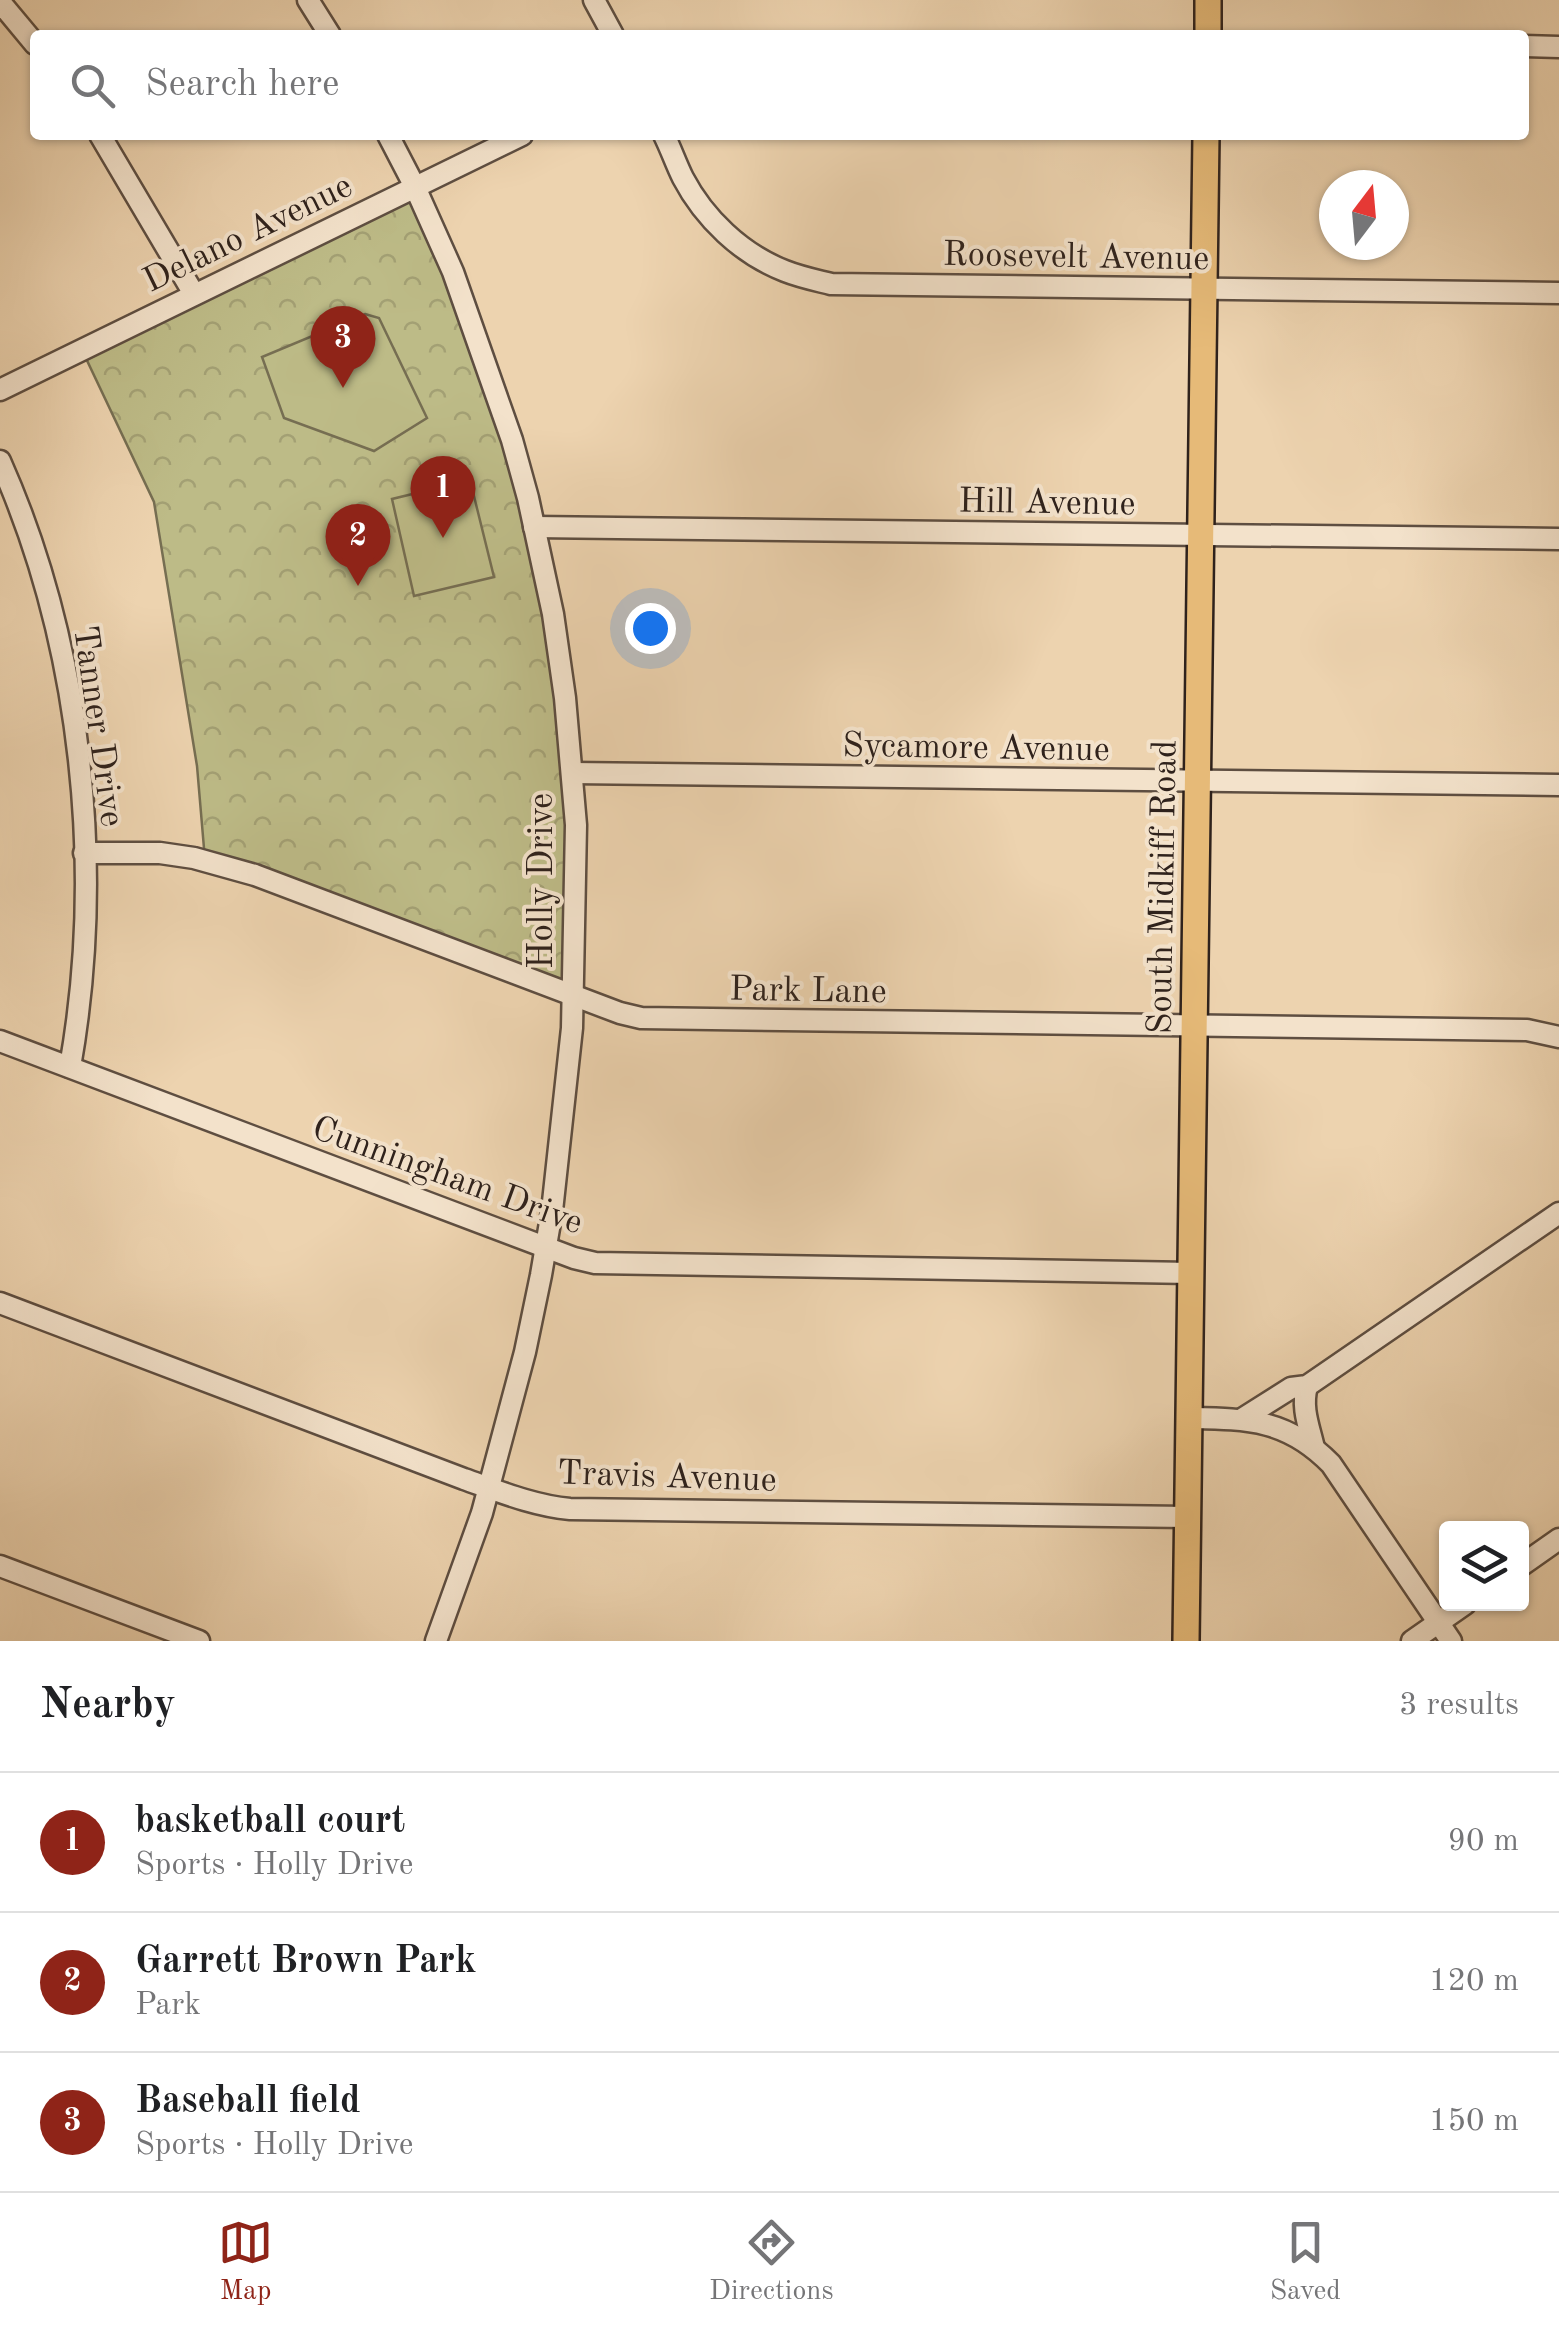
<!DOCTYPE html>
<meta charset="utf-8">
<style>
:root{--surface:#fff;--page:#f6f6f6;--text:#202124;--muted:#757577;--line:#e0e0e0;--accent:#8f2418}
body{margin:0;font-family:"Old Standard TT",serif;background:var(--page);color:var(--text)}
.controls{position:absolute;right:30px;bottom:30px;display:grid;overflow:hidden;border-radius:10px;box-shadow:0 2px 8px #0004}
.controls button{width:90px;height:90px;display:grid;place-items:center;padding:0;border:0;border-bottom:2px solid var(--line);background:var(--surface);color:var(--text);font:50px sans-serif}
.compass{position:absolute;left:1319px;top:170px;width:90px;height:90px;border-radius:50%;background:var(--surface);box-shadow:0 2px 8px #0004;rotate:16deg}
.you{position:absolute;left:650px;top:628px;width:35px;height:35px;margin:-25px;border:8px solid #fff;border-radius:50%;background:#1a73e8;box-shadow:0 0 0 15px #1a73e833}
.badge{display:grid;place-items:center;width:65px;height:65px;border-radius:50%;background:var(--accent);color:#fff;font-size:32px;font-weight:700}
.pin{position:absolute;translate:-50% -82px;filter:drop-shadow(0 2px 5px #0008)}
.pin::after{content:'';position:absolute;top:52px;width:35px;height:30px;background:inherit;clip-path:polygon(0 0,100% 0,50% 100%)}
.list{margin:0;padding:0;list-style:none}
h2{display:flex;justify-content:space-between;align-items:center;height:130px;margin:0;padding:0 40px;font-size:42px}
h2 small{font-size:32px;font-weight:400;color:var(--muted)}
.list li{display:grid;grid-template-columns:65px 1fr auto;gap:30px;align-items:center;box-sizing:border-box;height:140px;padding:0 40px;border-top:2px solid var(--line)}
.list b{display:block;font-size:38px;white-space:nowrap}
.list p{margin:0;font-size:32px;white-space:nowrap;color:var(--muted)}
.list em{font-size:32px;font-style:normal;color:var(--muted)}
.icon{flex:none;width:55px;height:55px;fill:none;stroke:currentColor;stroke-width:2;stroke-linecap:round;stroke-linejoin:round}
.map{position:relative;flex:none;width:1559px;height:1641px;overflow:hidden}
.search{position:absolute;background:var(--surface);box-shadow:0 2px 8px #0004;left:30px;right:30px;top:30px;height:110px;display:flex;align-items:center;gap:25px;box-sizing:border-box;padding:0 35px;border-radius:10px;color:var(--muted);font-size:38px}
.sheet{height:550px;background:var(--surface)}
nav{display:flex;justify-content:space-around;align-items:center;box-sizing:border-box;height:140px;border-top:2px solid var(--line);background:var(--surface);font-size:28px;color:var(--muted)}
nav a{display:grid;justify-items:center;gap:5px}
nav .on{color:var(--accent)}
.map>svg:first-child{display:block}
</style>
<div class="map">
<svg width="1559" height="1641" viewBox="0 0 1559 1641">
<defs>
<pattern id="park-crowns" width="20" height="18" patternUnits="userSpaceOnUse" patternTransform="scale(2.5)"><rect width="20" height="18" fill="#bdbb87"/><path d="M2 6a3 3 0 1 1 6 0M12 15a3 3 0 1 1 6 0" fill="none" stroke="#a3a074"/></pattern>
</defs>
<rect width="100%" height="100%" fill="#edd3af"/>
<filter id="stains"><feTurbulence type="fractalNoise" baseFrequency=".002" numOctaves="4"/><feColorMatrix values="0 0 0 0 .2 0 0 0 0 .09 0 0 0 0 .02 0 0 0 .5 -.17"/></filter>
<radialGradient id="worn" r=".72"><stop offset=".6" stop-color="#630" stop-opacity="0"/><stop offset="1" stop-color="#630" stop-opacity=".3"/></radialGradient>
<polygon fill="url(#park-crowns)" stroke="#766e52" stroke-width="2.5" points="415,187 484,355 562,676 573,995 205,860 197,766 154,502 83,352"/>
<g fill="#bdbb87" stroke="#766e52" stroke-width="2.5">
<polygon points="365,314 379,318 427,418 374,451 284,418 262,357"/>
<polygon points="470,480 494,577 414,596 392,499"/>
</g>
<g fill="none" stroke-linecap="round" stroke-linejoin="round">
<g stroke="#5e4e41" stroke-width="25">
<g id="minor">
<polyline points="308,0 330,35"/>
<polyline points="594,0 613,35"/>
<polyline points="0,2 35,44"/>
<polyline points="1524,46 1559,47"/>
<polyline points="100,135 194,294"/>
<polyline points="388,135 415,187 453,272 512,440 528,498 553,614 565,698 576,825 572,1028 552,1211 541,1275 525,1352 482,1513 436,1641"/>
<path d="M664,135c7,14 12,29 19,43 21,40 58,76 102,93 15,6 30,9 46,13l728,9"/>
<polyline points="0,390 522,135"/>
<path d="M0,461c82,184 105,408 70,606"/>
<polyline points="534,527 1559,539"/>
<polyline points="572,773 1559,785"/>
<polyline points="84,853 160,853 194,858 255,875 620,1013 641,1018 1527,1030 1559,1037"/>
<polyline points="0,1041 574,1258 595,1263 1191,1273"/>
<path d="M0,1303l464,176c34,12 70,27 106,30l617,8"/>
<path d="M1307,1386c-6,22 2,40 7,62"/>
<path d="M1189,1418c59,1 98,1 142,46l120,177"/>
<polyline points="1242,1419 1291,1388 1307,1386 1559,1213"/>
<polyline points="1522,1565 1559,1539"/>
<polyline points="0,1566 199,1641"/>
<polyline points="1412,1641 1465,1604"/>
</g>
</g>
<g stroke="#2f221c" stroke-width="30">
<g id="major">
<polyline points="1208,35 1208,0"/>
<polyline points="1186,1641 1206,135"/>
</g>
</g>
<use href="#minor" stroke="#f3e2cb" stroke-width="20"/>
<use href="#major" stroke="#e6ba78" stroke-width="25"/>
</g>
<g text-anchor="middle" stroke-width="8" stroke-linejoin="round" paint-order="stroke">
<g font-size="35" fill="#2f221c" stroke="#f3e2cb">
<text transform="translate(247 232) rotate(-26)" y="12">Delano Avenue</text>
<text transform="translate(1076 255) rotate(1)" y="12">Roosevelt Avenue</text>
<text transform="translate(1047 501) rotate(1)" y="12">Hill Avenue</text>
<text transform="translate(100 726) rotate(82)" y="12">Tanner Drive</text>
<text transform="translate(976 746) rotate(1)" y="12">Sycamore Avenue</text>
<text transform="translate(540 881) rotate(-90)" y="12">Holly Drive</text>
<text transform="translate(1161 887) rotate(-89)" y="12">South Midkiff Road</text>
<text transform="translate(808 989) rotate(1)" y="12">Park Lane</text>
<text transform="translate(448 1174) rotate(20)" y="12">Cunningham Drive</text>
<text transform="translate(667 1475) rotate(2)" y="12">Travis Avenue</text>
</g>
</g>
<rect width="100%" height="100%" filter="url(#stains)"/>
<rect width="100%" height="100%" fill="url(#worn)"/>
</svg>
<div class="controls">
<button><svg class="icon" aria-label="layers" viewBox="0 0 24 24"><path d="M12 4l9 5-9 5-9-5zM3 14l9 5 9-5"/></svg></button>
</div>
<svg class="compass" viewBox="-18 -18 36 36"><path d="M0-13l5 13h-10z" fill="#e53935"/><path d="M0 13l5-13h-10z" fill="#757577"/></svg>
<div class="you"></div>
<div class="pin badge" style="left:443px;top:538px">1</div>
<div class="pin badge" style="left:358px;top:586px">2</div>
<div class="pin badge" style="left:343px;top:388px">3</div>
<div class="search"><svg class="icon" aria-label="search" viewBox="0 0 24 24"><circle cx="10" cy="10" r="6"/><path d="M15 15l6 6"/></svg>Search here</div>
</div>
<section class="sheet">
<h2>Nearby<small>3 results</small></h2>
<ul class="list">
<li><span class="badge">1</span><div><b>basketball court</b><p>Sports · Holly Drive</p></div><em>90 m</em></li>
<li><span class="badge">2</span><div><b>Garrett Brown Park</b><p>Park</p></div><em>120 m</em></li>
<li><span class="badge">3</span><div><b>Baseball field</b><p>Sports · Holly Drive</p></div><em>150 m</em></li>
</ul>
</section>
<nav>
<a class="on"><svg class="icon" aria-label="map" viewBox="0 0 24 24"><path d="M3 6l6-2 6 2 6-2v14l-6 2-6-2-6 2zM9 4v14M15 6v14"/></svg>Map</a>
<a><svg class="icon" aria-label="directions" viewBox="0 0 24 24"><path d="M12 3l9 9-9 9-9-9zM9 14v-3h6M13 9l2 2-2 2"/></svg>Directions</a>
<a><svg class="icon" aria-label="saved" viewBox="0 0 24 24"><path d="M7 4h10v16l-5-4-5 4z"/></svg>Saved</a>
</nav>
